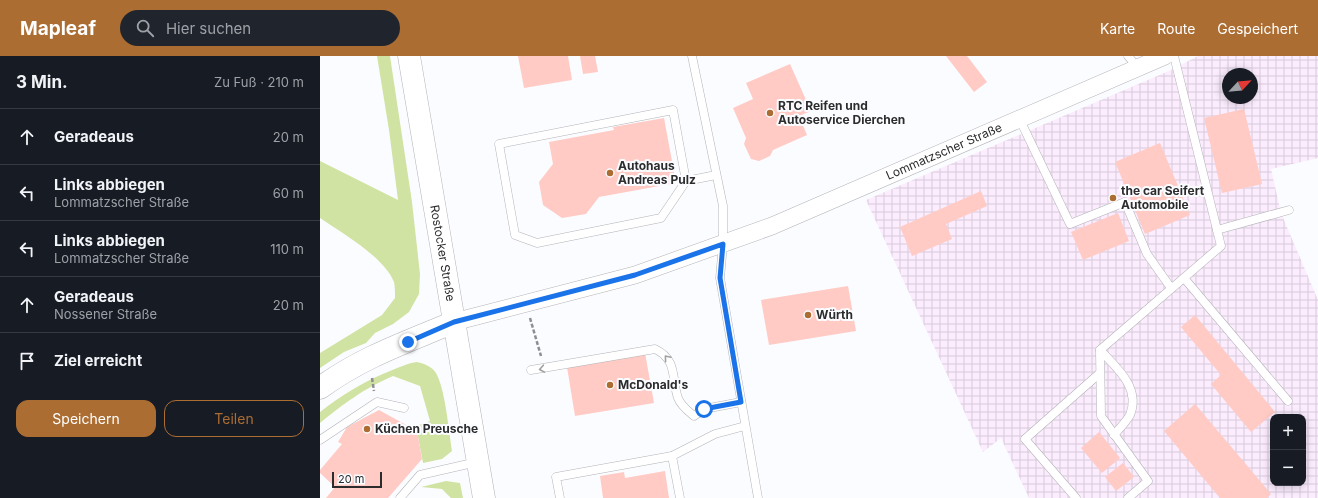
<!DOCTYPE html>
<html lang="de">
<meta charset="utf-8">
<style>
:root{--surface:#171b24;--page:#20242c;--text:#f1f3f6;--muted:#9ea1a6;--line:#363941;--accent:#ac6d33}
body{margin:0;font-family:Inter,sans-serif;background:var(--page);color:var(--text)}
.controls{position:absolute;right:12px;bottom:12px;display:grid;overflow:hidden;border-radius:8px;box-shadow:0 2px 10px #0003}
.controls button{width:36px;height:36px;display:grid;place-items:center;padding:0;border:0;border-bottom:1px solid var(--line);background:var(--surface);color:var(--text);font:20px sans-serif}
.compass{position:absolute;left:902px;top:12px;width:36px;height:36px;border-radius:50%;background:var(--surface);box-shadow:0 2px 10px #0003;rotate:64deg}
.scale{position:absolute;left:12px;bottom:10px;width:50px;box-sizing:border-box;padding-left:4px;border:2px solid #2c2c2d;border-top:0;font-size:11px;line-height:14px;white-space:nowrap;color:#2c2c2d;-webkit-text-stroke:3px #fbfcff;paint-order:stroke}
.stop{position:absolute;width:12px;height:12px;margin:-9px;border:3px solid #1a73e8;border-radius:50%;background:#fff}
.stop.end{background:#1a73e8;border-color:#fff;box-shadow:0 1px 4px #0008}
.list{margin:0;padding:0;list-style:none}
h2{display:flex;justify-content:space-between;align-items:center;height:52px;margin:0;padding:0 16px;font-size:17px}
h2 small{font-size:13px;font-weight:400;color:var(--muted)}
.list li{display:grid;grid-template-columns:26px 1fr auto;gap:12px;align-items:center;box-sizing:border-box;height:56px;padding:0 16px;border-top:1px solid var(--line)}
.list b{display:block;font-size:15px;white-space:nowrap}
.list p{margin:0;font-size:13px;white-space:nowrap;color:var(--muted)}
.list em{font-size:13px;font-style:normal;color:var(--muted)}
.actions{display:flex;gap:8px;padding:12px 16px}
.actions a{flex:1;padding:9px 0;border:1px solid var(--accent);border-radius:12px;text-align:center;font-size:14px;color:var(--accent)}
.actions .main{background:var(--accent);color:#fff}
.icon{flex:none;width:22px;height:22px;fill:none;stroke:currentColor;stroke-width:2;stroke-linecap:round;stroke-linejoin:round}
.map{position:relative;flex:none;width:998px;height:442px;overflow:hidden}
header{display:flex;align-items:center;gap:24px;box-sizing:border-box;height:56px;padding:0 20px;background:var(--accent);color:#fff}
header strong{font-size:19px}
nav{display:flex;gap:22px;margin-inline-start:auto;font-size:14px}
.search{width:280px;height:36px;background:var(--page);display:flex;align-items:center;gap:10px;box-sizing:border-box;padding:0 14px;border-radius:22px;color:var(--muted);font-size:15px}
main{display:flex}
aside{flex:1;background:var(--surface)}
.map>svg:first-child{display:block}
</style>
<header>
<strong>Mapleaf</strong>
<div class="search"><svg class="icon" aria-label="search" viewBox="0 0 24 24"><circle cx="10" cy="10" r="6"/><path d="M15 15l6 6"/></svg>Hier suchen</div>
<nav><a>Karte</a><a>Route</a><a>Gespeichert</a></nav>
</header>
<main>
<aside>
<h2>3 Min.<small>Zu Fuß · 210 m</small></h2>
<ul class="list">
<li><svg class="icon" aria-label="ahead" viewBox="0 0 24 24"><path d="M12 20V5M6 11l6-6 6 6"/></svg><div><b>Geradeaus</b></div><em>20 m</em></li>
<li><svg class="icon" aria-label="left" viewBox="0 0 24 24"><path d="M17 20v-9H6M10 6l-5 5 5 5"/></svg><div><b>Links abbiegen</b><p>Lommatzscher Straße</p></div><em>60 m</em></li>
<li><svg class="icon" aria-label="left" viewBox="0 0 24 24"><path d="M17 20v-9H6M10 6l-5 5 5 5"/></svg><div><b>Links abbiegen</b><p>Lommatzscher Straße</p></div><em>110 m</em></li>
<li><svg class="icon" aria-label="ahead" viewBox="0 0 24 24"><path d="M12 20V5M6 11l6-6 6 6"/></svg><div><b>Geradeaus</b><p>Nossener Straße</p></div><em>20 m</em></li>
<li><svg class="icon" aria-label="arrive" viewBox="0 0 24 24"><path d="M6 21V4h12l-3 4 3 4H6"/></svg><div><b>Ziel erreicht</b></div></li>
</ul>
<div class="actions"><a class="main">Speichern</a><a>Teilen</a></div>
</aside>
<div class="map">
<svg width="998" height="442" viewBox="0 0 998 442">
<defs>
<pattern id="industrial-grid" width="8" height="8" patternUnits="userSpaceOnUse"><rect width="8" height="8" fill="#fbecfe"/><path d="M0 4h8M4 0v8" fill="none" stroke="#d7cbda"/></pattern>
</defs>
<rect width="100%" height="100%" fill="#fbfcff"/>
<path fill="url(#industrial-grid)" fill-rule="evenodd" d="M878,0h120v102l-47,11 10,44 37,87v198h-289l-28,-60 -18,14 -117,-252 303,-129zM908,18h24v24h-24zM953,361h30v66h-30z"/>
<g fill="#d1e3a3">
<path d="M57,0h13l22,146 8,72 -1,20 -10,18 -16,12 -18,9 -9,10 -22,9 -24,16v-15l62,-38 13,-17c0,-5 0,-11 -1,-16 -10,-25 -52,-49 -74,-64v-57l78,39 -9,-70z"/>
<path d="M97,306c8,2 14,4 19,11 9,15 13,59 16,78l-10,8 -19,4 -7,-37 14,-5 -10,-35 -27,-10c-30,13 -48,27 -73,47v-11c22,-17 44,-31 70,-41 10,-4 18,-8 27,-9z"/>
<polygon points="126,425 140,427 143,442 131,442 122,433 101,431"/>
</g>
<g fill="#ffcbc4">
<polygon points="198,0 248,0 252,24 204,32"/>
<polygon points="260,0 275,0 278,16 263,18"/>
<polygon points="626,0 647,0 667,26 654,36"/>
<polygon points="470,8 491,55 479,60 487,79 453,94 450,100 439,105 431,103 424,88 426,82 413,52 433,43 426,27"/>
<polygon points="924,53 942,128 902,137 884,62"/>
<polygon points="344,62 356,127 279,141 266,158 242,162 223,149 219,126 233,108 229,86 294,74 293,71"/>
<polygon points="840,87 870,159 825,178 795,106"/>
<polygon points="661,135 667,150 626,168 632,183 592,200 580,171"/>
<polygon points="798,157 809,185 763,204 751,176"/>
<polygon points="528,230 536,275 449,289 441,244"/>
<polygon points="875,259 955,356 931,376 891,328 901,319 861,271"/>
<polygon points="325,297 334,347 255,360 247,311"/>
<polygon points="875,348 951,438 947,442 900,442 844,375"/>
<polygon points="59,354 97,375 102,403 68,442 6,442 15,431 0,417 0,414 22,388 18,386 27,371"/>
<polygon points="779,376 800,402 782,417 761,392"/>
<polygon points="803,407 814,421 796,435 785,421"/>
<polygon points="345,415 349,442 283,442 280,420 304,416 305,422"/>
</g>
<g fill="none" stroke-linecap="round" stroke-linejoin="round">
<g stroke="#b3b4b7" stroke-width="9">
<g id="lane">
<polyline points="372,0 403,150 403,188 400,222 438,442"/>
<polyline points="808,0 818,12"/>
<polyline points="700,64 750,168 805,146 827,198 851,232"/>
<polyline points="366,125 353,54 179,88 195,179 217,187 341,162 366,125 396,119"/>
<polyline points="897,174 969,154"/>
<polyline points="864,222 968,345"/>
<path d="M780,294c17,18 41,38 30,65 -4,7 -11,14 -16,20"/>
<path d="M211,314l124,-21c23,11 16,29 23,49 3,8 10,13 16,18l10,-7 37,-7"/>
<polyline points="0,384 57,346 84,352"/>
<polyline points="352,400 360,442"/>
<polyline points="80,442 100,419 157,406"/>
<polyline points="240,442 236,421 352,400 395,378 425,370"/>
<polyline points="756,442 705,383 780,317"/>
<polyline points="808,442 828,425 781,360 780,294 901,190 854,0"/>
</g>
</g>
<g stroke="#b3b4b7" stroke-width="18">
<g id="street">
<path id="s1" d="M134,266l181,-47 137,-49 393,-170"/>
</g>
</g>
<g stroke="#b3b4b7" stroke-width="23">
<g id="secondary">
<path id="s2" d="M89,0l75,442"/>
<path d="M0,332c42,-31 87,-46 134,-66"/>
</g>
</g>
<g stroke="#8e8e90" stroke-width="2.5" stroke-dasharray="4 2" stroke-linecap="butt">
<polyline points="210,262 221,300"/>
<polyline points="52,322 54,335"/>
</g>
<use href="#lane" stroke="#fff" stroke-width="8"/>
<use href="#street" stroke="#fff" stroke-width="17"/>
<use href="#secondary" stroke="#fff" stroke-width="22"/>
</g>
<defs><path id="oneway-chevron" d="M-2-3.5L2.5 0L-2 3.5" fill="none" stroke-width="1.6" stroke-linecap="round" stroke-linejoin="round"/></defs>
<g stroke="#a0a0a0">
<use href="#oneway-chevron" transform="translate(347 302) rotate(-130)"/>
<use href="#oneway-chevron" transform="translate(222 313) rotate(170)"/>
</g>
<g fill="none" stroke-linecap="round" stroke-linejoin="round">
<polyline stroke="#1a73e8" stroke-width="5" points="88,286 134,266 315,219 403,188 400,222 421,346 384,353"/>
</g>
<g fill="#ac6d33" stroke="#fbfcff" stroke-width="1.5">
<circle cx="450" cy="57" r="4"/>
<circle cx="290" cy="117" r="4"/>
<circle cx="793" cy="142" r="4"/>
<circle cx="488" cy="259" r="4"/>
<circle cx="290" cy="329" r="4"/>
<circle cx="47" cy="373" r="4"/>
</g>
<g text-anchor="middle" stroke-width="4" stroke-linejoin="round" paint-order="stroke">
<g font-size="12" font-weight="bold" fill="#2c2c2d" stroke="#fbfcff" text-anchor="start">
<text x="458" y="54">RTC Reifen und<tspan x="458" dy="14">Autoservice Dierchen</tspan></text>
<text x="298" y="114">Autohaus<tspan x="298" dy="14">Andreas Pulz</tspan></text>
<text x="801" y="139">the car Seifert<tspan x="801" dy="14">Automobile</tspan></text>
<text x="496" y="263">Würth</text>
<text x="298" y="333">McDonald's</text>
<text x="55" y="377">Küchen Preusche</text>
</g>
<g font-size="12" fill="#2c2c2d" stroke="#fbfcff">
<text dy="4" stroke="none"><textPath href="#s1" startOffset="520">Lommatzscher Straße</textPath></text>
<text dy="4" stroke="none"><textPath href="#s2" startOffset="200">Rostocker Straße</textPath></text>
</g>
</g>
</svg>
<div class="controls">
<button>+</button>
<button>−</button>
</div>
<svg class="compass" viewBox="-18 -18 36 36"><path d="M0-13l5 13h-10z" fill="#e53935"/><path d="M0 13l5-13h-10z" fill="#9ea1a6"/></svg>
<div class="scale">20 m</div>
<div class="stop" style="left:384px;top:353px"></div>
<div class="stop end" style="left:88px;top:286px"></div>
</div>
</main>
